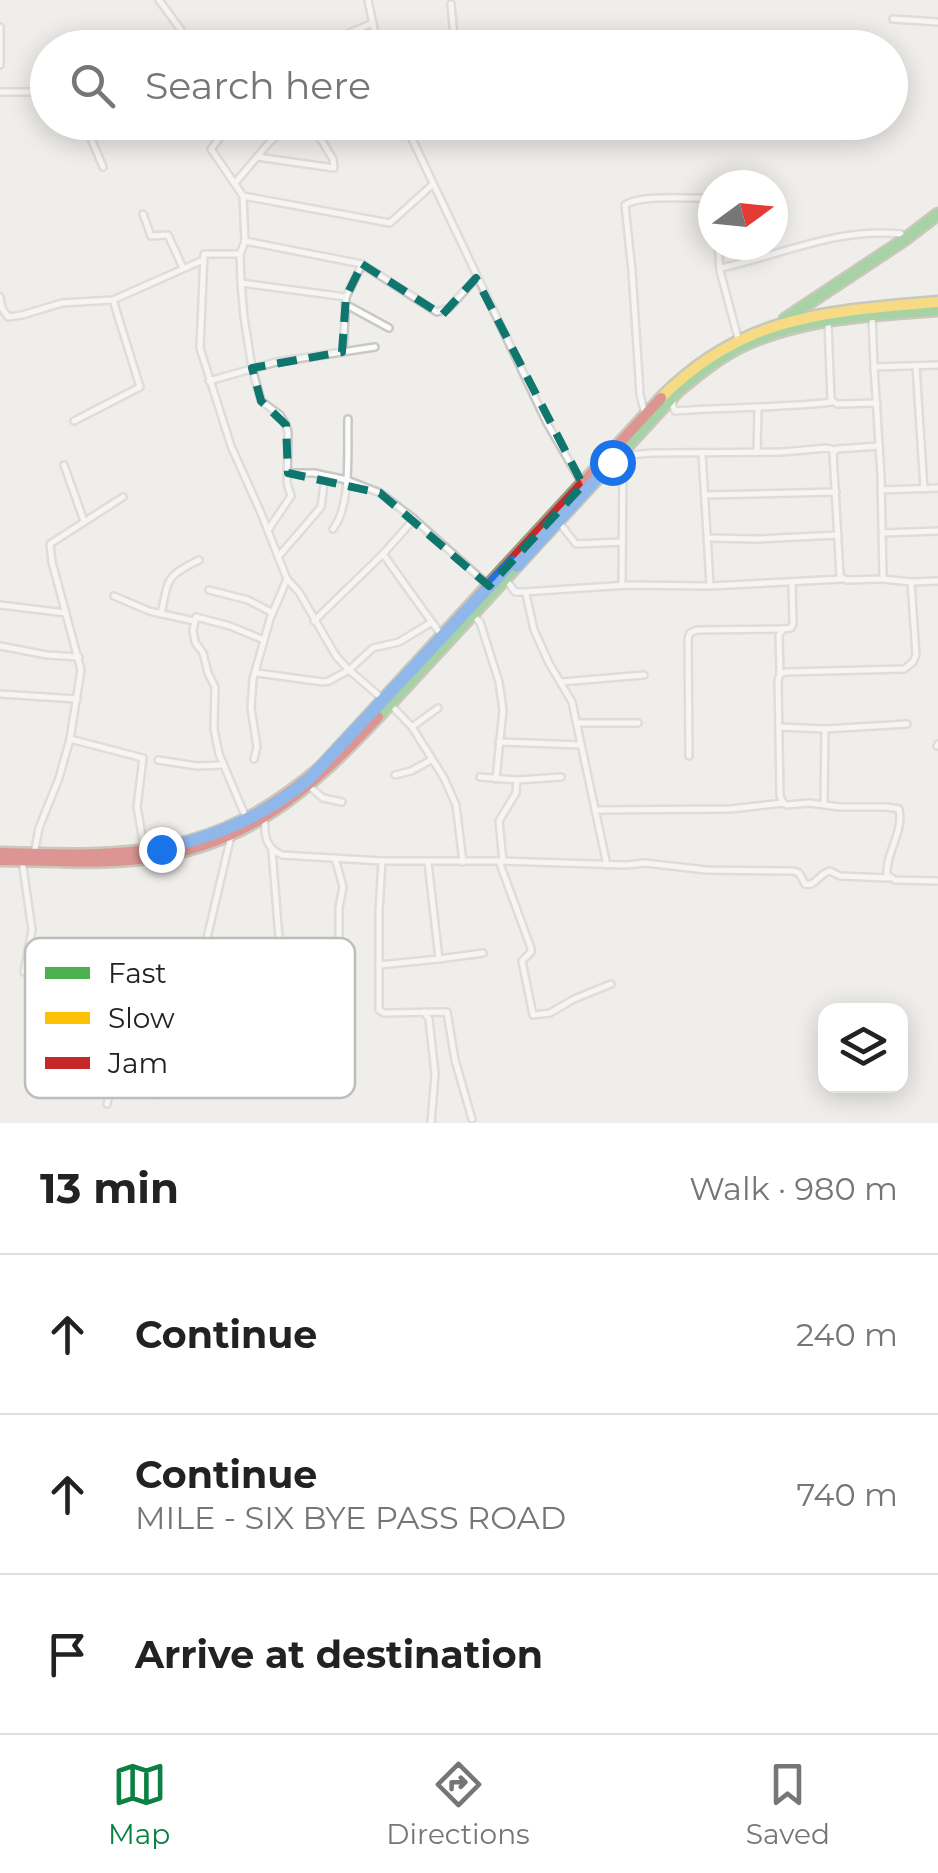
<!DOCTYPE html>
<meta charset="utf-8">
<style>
:root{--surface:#fff;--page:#f6f6f6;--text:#222;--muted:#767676;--line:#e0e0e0;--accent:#0b8043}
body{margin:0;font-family:Montserrat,sans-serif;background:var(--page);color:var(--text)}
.controls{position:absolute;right:30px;bottom:30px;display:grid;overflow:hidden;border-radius:20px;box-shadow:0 5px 25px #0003}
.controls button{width:90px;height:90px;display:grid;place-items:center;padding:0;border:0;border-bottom:2px solid var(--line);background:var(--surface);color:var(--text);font:50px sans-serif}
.compass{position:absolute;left:698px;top:170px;width:90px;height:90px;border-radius:50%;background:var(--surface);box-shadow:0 5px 25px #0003;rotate:75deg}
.stop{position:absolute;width:30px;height:30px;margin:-22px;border:8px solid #1a73e8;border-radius:50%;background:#fff}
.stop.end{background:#1a73e8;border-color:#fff;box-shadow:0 2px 10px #0008}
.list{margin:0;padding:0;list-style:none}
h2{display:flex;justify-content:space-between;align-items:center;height:130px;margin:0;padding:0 40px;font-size:42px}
h2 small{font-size:32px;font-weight:400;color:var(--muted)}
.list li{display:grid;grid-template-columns:65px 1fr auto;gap:30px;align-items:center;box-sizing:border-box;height:160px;padding:0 40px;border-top:2px solid var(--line)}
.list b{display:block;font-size:38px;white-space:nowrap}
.list p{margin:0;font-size:32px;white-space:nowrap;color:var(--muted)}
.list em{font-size:32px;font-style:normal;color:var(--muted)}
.icon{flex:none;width:55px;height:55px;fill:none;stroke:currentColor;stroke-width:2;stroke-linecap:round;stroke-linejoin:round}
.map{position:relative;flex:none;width:938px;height:1123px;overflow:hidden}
.search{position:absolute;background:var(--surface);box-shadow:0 5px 25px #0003;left:30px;right:30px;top:30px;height:110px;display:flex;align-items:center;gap:25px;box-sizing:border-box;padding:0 35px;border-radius:55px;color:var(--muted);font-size:38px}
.sheet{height:610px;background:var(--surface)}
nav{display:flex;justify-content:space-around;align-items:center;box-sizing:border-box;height:140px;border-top:2px solid var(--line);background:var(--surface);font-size:28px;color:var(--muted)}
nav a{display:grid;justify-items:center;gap:5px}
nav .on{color:var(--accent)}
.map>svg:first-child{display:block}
</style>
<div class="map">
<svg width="938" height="1123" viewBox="0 0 938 1123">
<rect width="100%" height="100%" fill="#f0eeeb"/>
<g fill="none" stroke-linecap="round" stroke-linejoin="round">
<g stroke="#c9c8c7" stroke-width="10">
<g id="street">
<polyline points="159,0 181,30 189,48"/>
<polyline points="368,0 378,48"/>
<polyline points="451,4 455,48"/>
<polyline points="893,19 938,22"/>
<polyline points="0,27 0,65"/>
<polyline points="260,48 304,38 344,35 373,23"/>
<polyline points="0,92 48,92"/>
<polyline points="84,122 103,167"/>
<polyline points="226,122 226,130 211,149 243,196 245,241 240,254 241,283 244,317 252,368 261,401 280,415 286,425 288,432 287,483 291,496 268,530"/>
<polyline points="404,122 547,423 583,485"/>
<polyline points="471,122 473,132"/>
<polyline points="257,157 334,168 333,159 310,122"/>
<polyline points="235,183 268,144 290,122"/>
<polyline points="243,196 390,223 432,185"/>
<polyline points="710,199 713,216"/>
<polyline points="143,214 151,236 168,235 183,268"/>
<polyline points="245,241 362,264 437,312 449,308 476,278"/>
<polyline points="718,245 720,271 738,338"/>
<polyline points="240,254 204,254 200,348 231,446 261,513 287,579 299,592 336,656 349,670 373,648 399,642 432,622 442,636"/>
<path d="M721,268c60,-13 117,-41 180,-34l3,6"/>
<polyline points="241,283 346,297"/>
<polyline points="0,297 2,308 8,317 22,315 62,303 113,300"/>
<polyline points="345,304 389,328"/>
<polyline points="872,316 874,367 938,365"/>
<polyline points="828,322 831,400 837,404 877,403"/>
<polyline points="343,351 346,297 362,264"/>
<polyline points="916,366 924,489"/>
<path d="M874,367l7,108 2,104 28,3 5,73 -3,7 -9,7 -118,3 -6,2 -2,6 2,115 3,8 4,2 22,-2 31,4h47l12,2c5,24 -14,45 -12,66l8,5 43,1"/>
<polyline points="209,381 276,362 375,347"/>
<path d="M673,400v7l2,4c53,-4 105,-3 158,-9"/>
<path d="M645,415l-5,-21 -8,-123 -7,-66c15,-11 66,-6 88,-7"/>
<polyline points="74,421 140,387 113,300 203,260"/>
<polyline points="879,446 837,449 833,453 840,576 846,580 883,579"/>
<polyline points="757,452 758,407"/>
<polyline points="702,453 710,584"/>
<polyline points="619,456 652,453 782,452 827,448 834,450"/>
<polyline points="64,465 84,521"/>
<polyline points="288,473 314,473 347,480 380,493 413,518"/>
<polyline points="881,490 938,488"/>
<polyline points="705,495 836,492"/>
<polyline points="558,521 576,544 622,542"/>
<path d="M333,529c19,-25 14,-79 15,-110"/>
<polyline points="883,533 938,531"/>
<polyline points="709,538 759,539 838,535"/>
<polyline points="383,554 431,621"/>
<polyline points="278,557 321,507 325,476"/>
<polyline points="505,578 515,592 524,592 526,594 534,630 549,663 572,702 607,865"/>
<polyline points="911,582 938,581"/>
<polyline points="622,585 623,456"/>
<polyline points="209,590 248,600 271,612"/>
<polyline points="524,592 628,585 710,586 842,579"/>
<polyline points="114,596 149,611 194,621"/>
<polyline points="0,605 66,613"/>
<path d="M161,614c8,-35 3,-37 38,-54"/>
<polyline points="472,615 480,622 499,682 503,710 496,779"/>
<polyline points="314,621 383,554 414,519 489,586"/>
<polyline points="0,646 47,655 79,657"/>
<polyline points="257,673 323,682 329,681 349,670 384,700"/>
<polyline points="780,674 779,635 783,629 791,628 793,624 792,583"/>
<polyline points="561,682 644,675"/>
<polyline points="0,694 77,699"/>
<polyline points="389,703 412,727 444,778 456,805 463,862"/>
<polyline points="578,723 638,723"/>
<polyline points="412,727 438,708"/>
<polyline points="780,727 825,729 907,724"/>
<polyline points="70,739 143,758 137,807 145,852"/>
<polyline points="499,742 581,745"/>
<polyline points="937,746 938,744"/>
<polyline points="689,756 688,639 690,633 697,630 783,629"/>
<polyline points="254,759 257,747 251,708 253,679 270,619 287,579"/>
<polyline points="158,760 197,766 224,765"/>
<polyline points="395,775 411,771 431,760"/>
<polyline points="480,777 517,780 561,777"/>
<polyline points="310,787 323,798 342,802"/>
<polyline points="824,805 825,729"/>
<polyline points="595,810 730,809 783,803"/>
<path d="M265,818c-1,16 0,30 17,37l100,6h121l123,4 19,-2 61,7 88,1 5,2 6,11c11,3 14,-11 25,-13l10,5 49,2"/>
<polyline points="247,820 219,754 214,729 215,687 208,673 203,653 195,642 193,630 196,617 230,626 264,640"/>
<polyline points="272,851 280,950 339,955 339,908 343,887 335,858"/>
<polyline points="34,854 39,828 59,778 70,739 81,670 52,562 50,544 123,497"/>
<polyline points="22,860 32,930 24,972 141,990 144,992 112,1079 107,1104"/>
<polyline points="382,861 379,911 379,1010 384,1013 447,1012 455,1060 472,1119"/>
<polyline points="499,861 531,948 531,952 522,961 533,1015 550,1013 574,999 611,984"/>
<polyline points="503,861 499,821 516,793 517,780"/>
<polyline points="136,944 200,957"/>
<polyline points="439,959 483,953"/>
<polyline points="379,965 439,959 428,862"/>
<polyline points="424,1012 429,1019 435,1074 431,1123"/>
<polyline points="43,1075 112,1079"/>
<polyline points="155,1095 208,934 231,836"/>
</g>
</g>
<g stroke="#999a82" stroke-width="15">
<g id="fast">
<polyline points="785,319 904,240 938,214"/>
<path d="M378,717l301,-327c20,-16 40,-33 63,-44 61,-29 130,-31 196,-36"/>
</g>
</g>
<g stroke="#999a82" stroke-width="15">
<path id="slow" d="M661,398c83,-84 166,-86 277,-96"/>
</g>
<g stroke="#999a82" stroke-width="15">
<g id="jam">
<path d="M0,853c133,4 213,6 320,-85l341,-370"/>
<path d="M0,860c49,0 98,5 147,-2 101,-13 164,-69 231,-141"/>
</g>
</g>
<use href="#street" stroke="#fdfcfc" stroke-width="5"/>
<use href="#fast" stroke="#4caf50" stroke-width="10"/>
<use href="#slow" stroke="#ffc107" stroke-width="10"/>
<use href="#jam" stroke="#c62828" stroke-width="10"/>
</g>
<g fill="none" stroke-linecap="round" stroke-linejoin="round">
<path stroke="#1a73e8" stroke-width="12" d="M161,849c55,-13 104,-33 148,-70l203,-217 5,4 95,-104"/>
</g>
<path d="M0 0H938V1123H0ZM362,264l80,51 34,-37 107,207 -94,101 -109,-93 -92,-20 -2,-48 -25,-24 -9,-33 90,-16 4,-55z" fill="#f0eeeb" fill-opacity=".55" fill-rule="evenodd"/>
<path fill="none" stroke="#0f766e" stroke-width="8" stroke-dasharray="20 12" stroke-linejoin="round" d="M362,264l80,51 34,-37 107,207 -94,101 -109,-93 -92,-20 -2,-48 -25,-24 -9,-33 90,-16 4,-55z"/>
<rect x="25" y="938" width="330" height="160" rx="15" fill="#fff" stroke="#bdbdbd" stroke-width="2.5"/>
<rect x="45" y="967" width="45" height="12" fill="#4caf50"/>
<rect x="45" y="1012" width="45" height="12" fill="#ffc107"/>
<rect x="45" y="1057" width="45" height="12" fill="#c62828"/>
<g font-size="28" fill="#222">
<text x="108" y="983">Fast</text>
<text x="108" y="1028">Slow</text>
<text x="108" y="1073">Jam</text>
</g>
</svg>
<div class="controls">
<button><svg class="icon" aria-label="layers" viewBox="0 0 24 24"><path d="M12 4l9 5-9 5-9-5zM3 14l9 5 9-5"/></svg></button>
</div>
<svg class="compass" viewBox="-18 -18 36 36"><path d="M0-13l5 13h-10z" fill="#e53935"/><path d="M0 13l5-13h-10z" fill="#767676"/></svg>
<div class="stop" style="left:612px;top:462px"></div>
<div class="stop end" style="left:161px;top:849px"></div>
<div class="search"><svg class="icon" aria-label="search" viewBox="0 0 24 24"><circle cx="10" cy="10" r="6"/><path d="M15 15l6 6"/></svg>Search here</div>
</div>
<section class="sheet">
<h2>13 min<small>Walk · 980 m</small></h2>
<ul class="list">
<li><svg class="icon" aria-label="ahead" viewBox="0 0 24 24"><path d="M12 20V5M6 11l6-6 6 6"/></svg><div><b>Continue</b></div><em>240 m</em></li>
<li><svg class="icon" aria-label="ahead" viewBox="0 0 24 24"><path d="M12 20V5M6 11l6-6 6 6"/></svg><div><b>Continue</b><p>MILE - SIX BYE PASS ROAD</p></div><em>740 m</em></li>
<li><svg class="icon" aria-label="arrive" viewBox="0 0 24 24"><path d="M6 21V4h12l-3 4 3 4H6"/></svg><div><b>Arrive at destination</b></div></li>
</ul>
</section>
<nav>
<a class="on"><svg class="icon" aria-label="map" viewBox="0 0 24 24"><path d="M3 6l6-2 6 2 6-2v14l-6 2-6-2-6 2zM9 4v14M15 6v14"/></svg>Map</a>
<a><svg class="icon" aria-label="directions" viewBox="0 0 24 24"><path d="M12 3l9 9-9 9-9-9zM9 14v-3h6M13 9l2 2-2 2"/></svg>Directions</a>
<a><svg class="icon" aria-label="saved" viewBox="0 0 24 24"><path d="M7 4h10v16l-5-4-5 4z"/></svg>Saved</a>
</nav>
